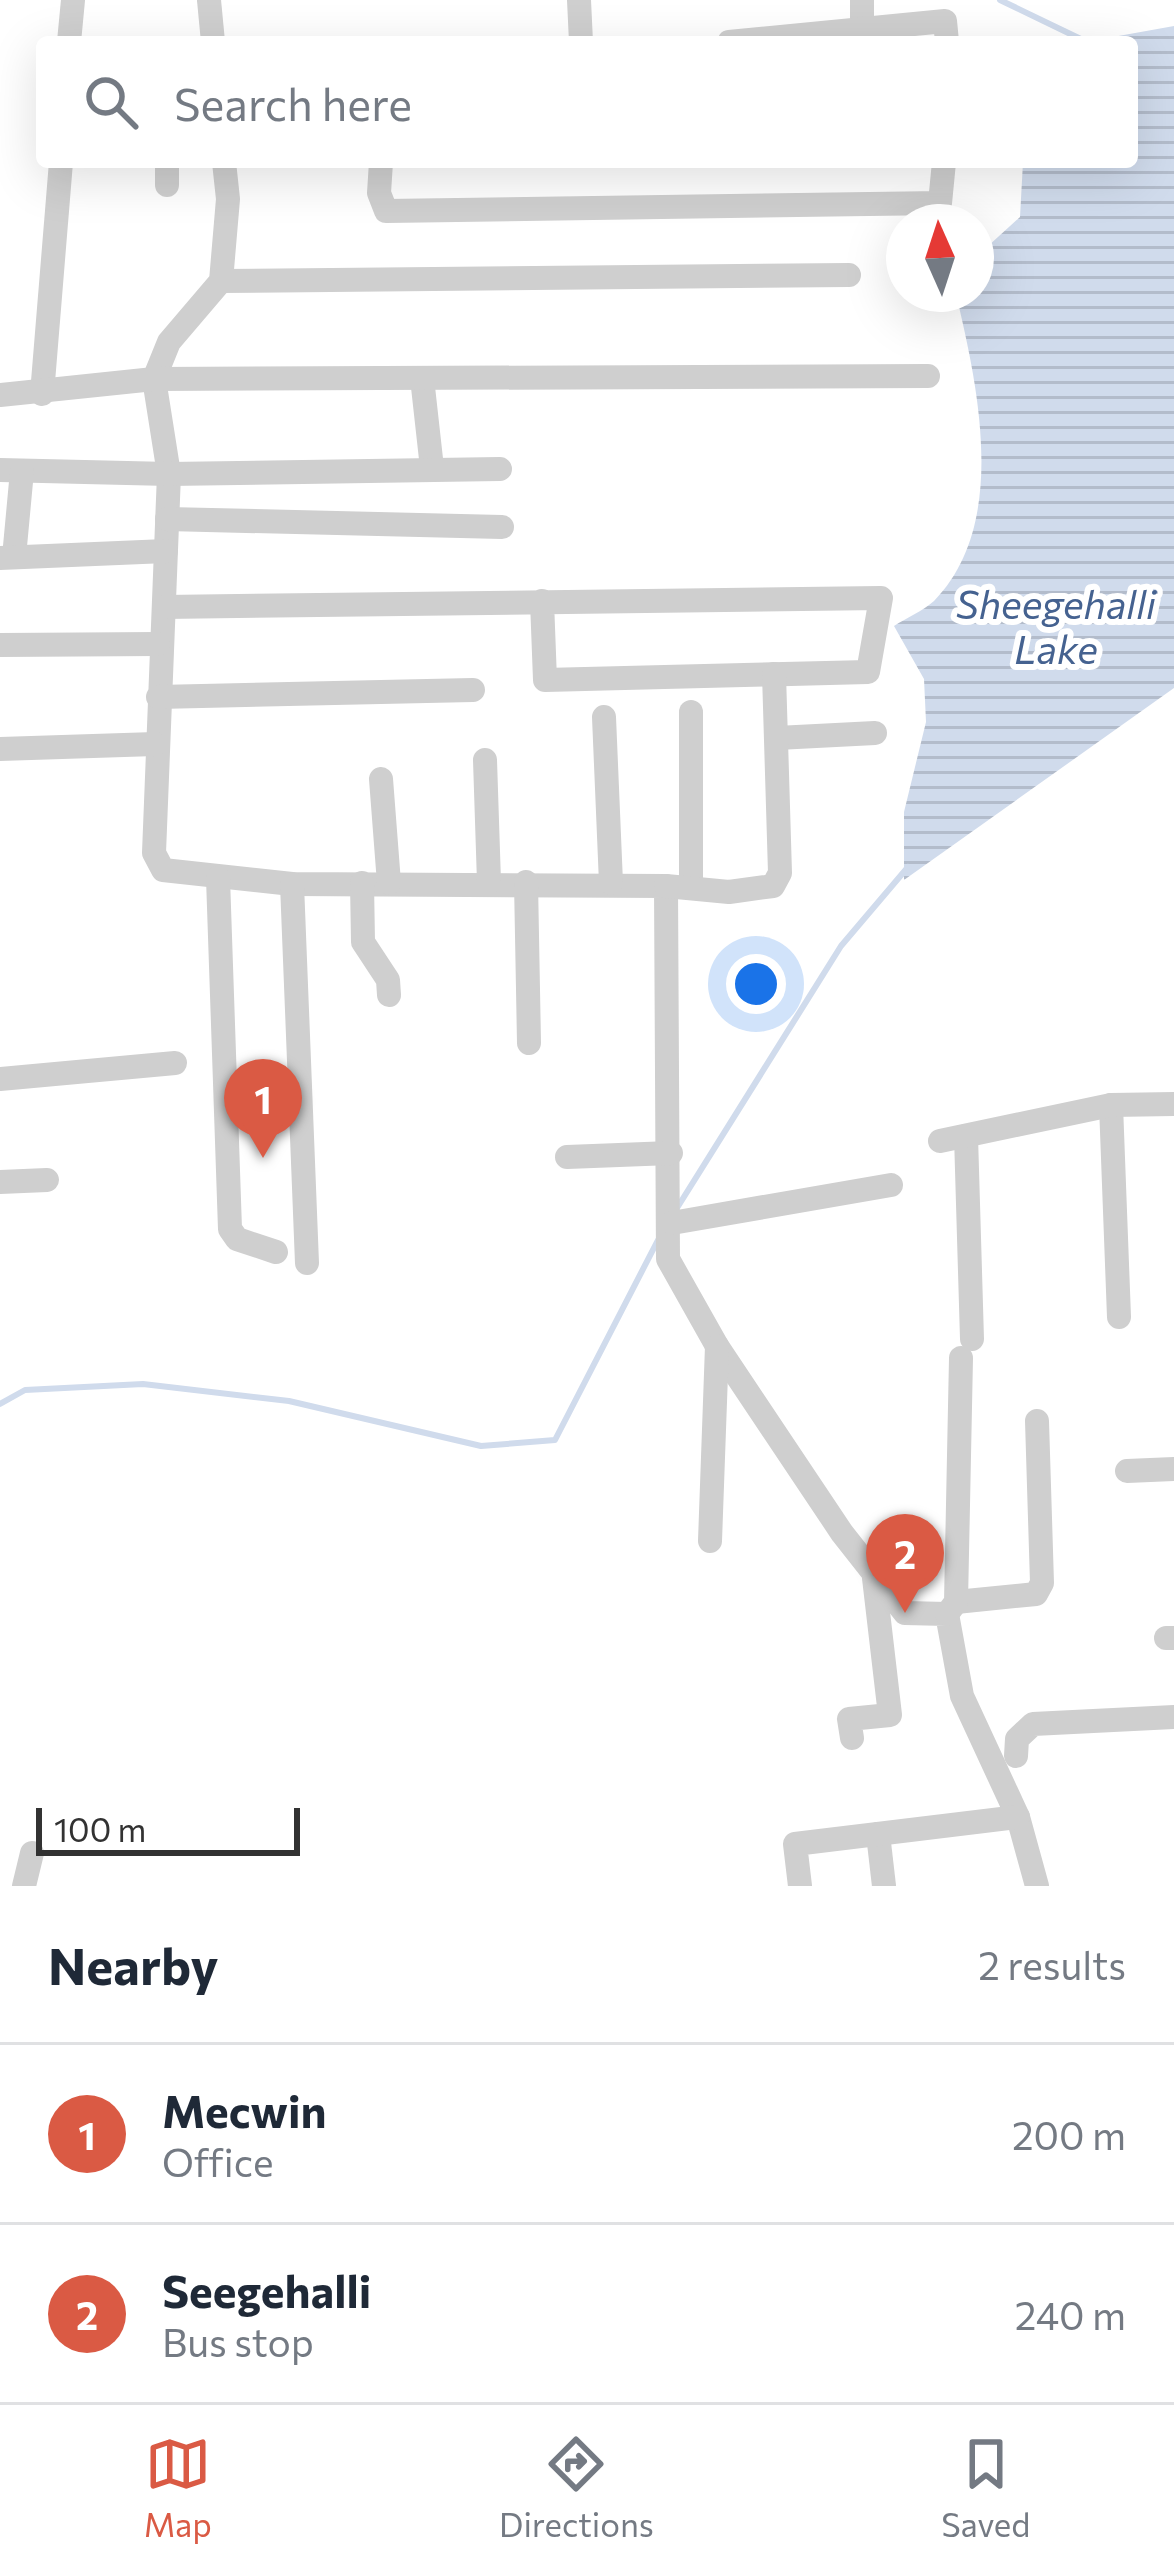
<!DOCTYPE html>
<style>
:root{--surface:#fff;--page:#f6f6f7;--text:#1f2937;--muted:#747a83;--line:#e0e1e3;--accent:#da5a44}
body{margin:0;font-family:Commissioner,sans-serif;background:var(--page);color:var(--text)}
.compass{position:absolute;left:886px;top:204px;width:108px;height:108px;border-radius:50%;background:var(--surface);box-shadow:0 12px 48px #0002;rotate:357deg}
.scale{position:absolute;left:36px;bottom:30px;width:264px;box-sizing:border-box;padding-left:12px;border:6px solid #323232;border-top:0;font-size:33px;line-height:42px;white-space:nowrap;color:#323232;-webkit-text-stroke:9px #fff;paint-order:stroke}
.you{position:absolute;left:756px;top:984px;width:42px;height:42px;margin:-30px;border:9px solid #fff;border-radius:50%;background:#1a73e8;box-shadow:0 0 0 18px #1a73e833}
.badge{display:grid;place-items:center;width:78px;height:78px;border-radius:50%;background:var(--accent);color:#fff;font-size:39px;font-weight:700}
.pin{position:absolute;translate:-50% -99px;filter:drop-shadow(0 3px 6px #0008)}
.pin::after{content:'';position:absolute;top:63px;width:42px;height:36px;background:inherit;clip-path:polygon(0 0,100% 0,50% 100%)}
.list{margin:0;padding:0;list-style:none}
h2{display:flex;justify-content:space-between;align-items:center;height:156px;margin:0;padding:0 48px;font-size:51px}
h2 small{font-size:39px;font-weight:400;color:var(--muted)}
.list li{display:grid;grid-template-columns:78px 1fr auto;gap:36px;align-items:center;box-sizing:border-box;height:180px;padding:0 48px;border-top:3px solid var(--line)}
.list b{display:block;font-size:45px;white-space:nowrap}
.list p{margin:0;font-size:39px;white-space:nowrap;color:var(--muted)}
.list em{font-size:39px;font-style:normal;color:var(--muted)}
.icon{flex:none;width:66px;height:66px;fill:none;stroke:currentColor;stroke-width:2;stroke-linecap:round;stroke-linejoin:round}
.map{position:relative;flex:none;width:1174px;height:1886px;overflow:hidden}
.search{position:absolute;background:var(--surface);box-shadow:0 12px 48px #0002;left:36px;right:36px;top:36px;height:132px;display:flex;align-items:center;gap:30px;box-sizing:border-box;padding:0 42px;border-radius:12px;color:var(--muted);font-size:45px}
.sheet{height:516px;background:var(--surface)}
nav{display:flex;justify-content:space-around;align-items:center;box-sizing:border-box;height:168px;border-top:3px solid var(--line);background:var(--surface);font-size:33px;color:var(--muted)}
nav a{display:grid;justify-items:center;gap:6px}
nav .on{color:var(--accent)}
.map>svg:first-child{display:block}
</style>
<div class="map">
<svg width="1174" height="1886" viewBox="0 0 1174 1886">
<defs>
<pattern id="water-rules" width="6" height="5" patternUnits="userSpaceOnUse" patternTransform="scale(3)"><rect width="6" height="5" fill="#d0dbec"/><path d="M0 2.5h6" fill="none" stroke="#b3bccb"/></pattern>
</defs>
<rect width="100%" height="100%" fill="#fff"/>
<path fill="url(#water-rules)" d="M1174,26v662l-270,192v-68l22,-90 -2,-43 -30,-53c12,-8 29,-15 40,-25 75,-77 44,-214 22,-307h20v-37l44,-40 3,-55h109v-120h-47z"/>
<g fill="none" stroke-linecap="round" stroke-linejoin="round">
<g stroke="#d0dbec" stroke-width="6">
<polyline points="1000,0 1087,42"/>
<polyline points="677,1208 841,946 908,867"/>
<polyline points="0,1404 25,1390 143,1384 289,1401 481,1446 555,1440 658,1240"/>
</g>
<g stroke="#cfcfcf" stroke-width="24">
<polyline points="209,0 213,42"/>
<polyline points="579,0 581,42"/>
<polyline points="862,0 862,29"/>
<polyline points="69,42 73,0"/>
<polyline points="729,42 945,21 947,42"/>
<polyline points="167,162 167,185"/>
<polyline points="224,162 228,199 221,281 169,342 154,379 169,474 154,853 163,870 292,884 666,886 668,1259 717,1346 842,1533 905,1613 947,1614 962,1696 1018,1817 1037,1886"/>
<polyline points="381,162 379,193 386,211 940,203 944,162"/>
<polyline points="221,281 849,275"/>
<polyline points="422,378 432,468"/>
<polyline points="42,394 61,162"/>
<polyline points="0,395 154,379 928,376"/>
<polyline points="0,470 169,474 500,469"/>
<polyline points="167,519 502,527"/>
<polyline points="14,557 22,471"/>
<polyline points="0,558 166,551"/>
<polyline points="164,607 881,598 868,672 545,680 542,601"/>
<polyline points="0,645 158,644"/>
<polyline points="158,697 473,690"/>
<polyline points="691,712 691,888"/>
<polyline points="604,717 611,883"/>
<polyline points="777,738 875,733"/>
<polyline points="0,749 155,744"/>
<polyline points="485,760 489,882"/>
<polyline points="381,779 389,883"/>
<polyline points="218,878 230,1229 237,1239 276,1252"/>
<polyline points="526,882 529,1043"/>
<polyline points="362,883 363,942 388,980 389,995"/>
<polyline points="292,884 307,1263"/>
<polyline points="666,886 729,892 773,886 780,873 774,674"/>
<polyline points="0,1079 175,1063"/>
<polyline points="1111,1105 1119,1317"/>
<polyline points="966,1136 972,1339"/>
<polyline points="940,1141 1111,1105 1174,1104"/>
<polyline points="567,1157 671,1153"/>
<polyline points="0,1182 47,1180"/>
<polyline points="672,1223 891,1185"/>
<polyline points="1127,1471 1174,1469"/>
<polyline points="710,1541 717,1346"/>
<polyline points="956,1602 1036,1594 1042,1583 1037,1421"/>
<polyline points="947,1614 956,1602 961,1358"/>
<polyline points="1166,1638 1174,1638"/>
<polyline points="852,1738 849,1719 890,1715 874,1578"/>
<polyline points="1016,1756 1017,1739 1033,1724 1174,1717"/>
<polyline points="878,1834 884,1886"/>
<polyline points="24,1886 32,1853"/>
<polyline points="800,1886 795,1844 1018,1817"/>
</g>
</g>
<g text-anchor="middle" stroke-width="12" stroke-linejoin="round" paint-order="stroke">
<g font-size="39" font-style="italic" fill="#456290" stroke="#fff">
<text x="1056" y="619">Sheegehalli<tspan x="1056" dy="45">Lake</tspan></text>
</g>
</g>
</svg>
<svg class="compass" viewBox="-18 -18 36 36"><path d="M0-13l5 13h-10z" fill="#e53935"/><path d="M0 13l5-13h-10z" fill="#747a83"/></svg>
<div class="scale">100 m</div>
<div class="you"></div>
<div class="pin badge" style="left:263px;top:1158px">1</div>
<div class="pin badge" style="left:905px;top:1613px">2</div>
<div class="search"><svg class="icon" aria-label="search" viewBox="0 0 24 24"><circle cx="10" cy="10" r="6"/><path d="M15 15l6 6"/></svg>Search here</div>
</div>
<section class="sheet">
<h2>Nearby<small>2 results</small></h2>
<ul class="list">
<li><span class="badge">1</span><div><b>Mecwin</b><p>Office</p></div><em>200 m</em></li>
<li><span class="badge">2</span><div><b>Seegehalli</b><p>Bus stop</p></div><em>240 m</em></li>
</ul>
</section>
<nav>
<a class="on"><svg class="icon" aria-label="map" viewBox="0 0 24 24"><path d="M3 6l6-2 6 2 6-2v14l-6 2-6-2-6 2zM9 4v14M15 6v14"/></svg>Map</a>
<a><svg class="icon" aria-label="directions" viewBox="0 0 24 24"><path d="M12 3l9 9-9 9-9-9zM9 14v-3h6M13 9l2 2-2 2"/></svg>Directions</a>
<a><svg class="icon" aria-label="saved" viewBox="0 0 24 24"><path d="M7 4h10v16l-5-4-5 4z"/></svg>Saved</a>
</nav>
